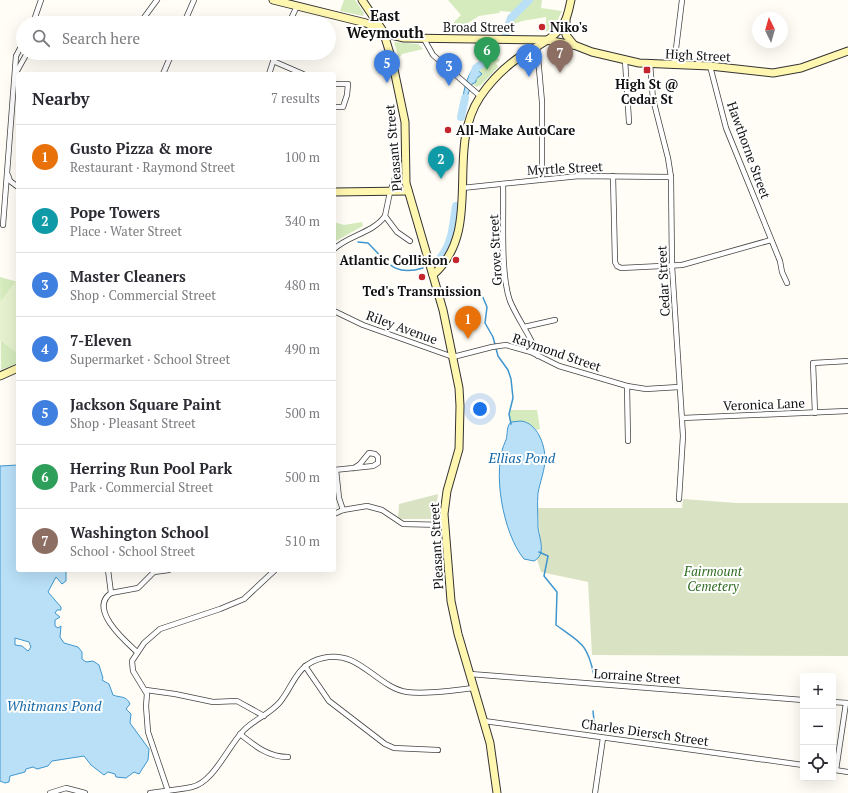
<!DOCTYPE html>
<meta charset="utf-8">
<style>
:root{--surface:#fff;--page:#f2f2f3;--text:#2b2b33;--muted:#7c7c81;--line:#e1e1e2;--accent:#c4262e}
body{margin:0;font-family:"PT Serif",serif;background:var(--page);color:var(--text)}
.controls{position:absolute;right:12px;bottom:12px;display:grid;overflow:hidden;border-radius:4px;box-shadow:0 4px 16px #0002}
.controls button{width:36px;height:36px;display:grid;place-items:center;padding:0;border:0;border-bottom:1px solid var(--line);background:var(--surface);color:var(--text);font:20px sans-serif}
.compass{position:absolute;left:752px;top:12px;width:36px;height:36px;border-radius:50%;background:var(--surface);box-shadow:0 4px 16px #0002;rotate:355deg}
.you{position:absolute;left:480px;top:409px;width:14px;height:14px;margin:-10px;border:3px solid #fff;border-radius:50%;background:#1a73e8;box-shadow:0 0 0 6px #1a73e833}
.badge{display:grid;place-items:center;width:26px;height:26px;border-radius:50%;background:var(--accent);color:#fff;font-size:13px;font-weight:700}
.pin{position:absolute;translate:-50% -33px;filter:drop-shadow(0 1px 2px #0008)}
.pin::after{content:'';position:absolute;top:21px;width:14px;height:12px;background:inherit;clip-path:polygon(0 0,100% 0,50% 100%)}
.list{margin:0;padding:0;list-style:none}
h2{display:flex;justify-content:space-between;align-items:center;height:52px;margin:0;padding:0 16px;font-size:17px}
h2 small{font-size:13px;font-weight:400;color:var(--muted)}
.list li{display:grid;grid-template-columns:26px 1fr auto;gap:12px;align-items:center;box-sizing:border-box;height:64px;padding:0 16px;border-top:1px solid var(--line)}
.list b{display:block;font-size:15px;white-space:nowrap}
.list p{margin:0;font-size:13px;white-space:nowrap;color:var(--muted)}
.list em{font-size:13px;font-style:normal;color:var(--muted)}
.icon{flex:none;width:22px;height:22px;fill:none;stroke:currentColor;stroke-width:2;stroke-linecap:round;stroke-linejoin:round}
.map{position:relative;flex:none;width:848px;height:793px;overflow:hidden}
.search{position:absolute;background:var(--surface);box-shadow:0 4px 16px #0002;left:16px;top:16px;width:320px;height:44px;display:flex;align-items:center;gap:10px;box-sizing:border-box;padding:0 14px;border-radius:22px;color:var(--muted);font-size:15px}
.panel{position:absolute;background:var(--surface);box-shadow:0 4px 16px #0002;left:16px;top:72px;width:320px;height:500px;border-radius:4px}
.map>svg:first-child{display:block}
</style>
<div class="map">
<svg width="848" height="793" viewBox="0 0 848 793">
<rect width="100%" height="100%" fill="#fffdf5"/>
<g fill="#d5ebbd">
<polygon points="344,0 355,0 364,13 363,16 340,11"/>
<polygon points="448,0 527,0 512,12 500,11 499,13 479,16 468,23 467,33 454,33 453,23 461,15"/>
<polygon points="533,0 542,0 541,8 562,11 555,25 546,32 546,17 522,21 509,26 511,20 530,1 532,3"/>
<polygon points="394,42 418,44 423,49 402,54 399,58"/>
<polygon points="496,57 500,60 496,63 498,67 481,85 477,87 472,84 474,84 477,69"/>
<polygon points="334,222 344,225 362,222 363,226 334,242"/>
<polygon points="0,277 18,282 18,363 1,370"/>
<path d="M510,410h27l3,19 -3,1c-8,-8 -17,-10 -27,-7z"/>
</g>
<g fill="#d9e3c4">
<polygon points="438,494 435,519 398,519 399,504"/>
<path d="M683,499l54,4h111v153l-256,-1 -4,-73 -47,-10 -4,-13c6,-5 1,-40 1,-51h144z"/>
</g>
<polygon fill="#e6f2cf" points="15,282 18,283 18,354 0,340 0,302"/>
<g fill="#b9e0f7" stroke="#3f96cf" fill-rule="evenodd">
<path d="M474,67l8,7 -6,5v3l-4,2 -9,23c-1,-13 3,-29 11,-40z"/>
<path d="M521,421c16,2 24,23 24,38 0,11 -5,23 -7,34 -1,11 0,23 0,34 1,11 9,27 -4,34l-10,-2c-21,-25 -33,-90 -18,-119 2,-7 0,-13 5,-18z"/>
<path d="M18,465v105h52l-4,2v9l-4,3 -6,-7 -8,15 13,15v3h-4l-2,3 5,4 -5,3v6l3,2 3,-2 -1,11 4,6 14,4 4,5v7l4,3 7,-1 6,4 4,13 -1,2 7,4 4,11c7,3 13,0 17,9l-4,5 5,5 -1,9 19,26 -1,11 -9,14 -5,-2 -8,6 -10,-1 -1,-3 -7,-2 -4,3 -13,-10 -7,-9 -32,5 -4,5 -11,3 -4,-2 -7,2 -1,3 -15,4 -1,6 -4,1 -5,-2v-315zM15,638l14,4 2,5 -3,4 -6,-5 -7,-1z"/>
</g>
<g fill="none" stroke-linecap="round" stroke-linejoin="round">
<g stroke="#3f96cf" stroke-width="1.5">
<path d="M358,242l10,1c19,19 26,34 55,25"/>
<polyline points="438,260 441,257 442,258"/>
<polyline points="481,293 487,307 485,323 493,337 498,356 508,370 511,379 513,398 509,414 511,424"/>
<path d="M539,552l9,4 -4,20 13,16 -1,33c25,18 31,18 38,50"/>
<polyline points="593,711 595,730"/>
</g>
<g stroke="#b9e0f7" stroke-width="8">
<polyline points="506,33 511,18 529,0"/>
<polyline points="473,77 476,68 492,57"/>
<polyline points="461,117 465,98"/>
<path d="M441,257c12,-15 12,-34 15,-51"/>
</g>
<g stroke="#444" stroke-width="6">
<g id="street">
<polyline points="33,23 41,0"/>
<polyline points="140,23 157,0"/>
<polyline points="184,23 194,0"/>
<polyline points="289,23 297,6"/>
<polyline points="424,39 433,55 480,96"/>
<polyline points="537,46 542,102 542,179"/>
<polyline points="105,53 113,57 119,53"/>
<polyline points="625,60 629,122"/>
<polyline points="273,61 303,74"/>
<polyline points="650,64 653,99 668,158 671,177 672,266 683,436 679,499"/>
<polyline points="674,65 682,0"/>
<polyline points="710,66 726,128 780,261 782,272 787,283"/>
<polyline points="17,71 27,53"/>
<polyline points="163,74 172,53"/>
<polyline points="269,74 276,53"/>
<polyline points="334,84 348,84 347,95 343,107 334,107"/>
<polyline points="8,175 10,181 18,187"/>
<polyline points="613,176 615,262 617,266 621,268 682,265 771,240"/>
<polyline points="395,178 390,192 385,216 397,232 410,241"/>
<path d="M503,184c1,31 -3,89 7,117 8,19 21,35 28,55"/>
<polyline points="462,188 579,176 671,177"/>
<polyline points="3,225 16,56 23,43"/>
<path d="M334,249c15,-14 39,-16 51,-33"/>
<polyline points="334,311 363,325 453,357 492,347 506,345 531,352 559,366 627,386 646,389 679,387"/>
<polyline points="524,327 555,320"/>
<polyline points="627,386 628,441"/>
<polyline points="815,413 813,363 848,361"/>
<polyline points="682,418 848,411"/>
<polyline points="334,470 373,466 378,463 378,457 375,454 369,453 360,464 354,468"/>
<polyline points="336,470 339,498 343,510"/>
<polyline points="334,514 343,510 367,506 382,510 403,524 445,525"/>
<path d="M108,570l3,23c-23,16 14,48 26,59"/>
<polyline points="111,593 138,588 154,572 169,570"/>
<polyline points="305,666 329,701 385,744 394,748 438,750"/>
<polyline points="470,674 803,700"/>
<polyline points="146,690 175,694 213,702 237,701 264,716"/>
<polyline points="833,702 848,703"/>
<polyline points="484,721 803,765"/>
<path d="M240,734c15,12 28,23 48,23"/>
<polyline points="835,770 848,772"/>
<polyline points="836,770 846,703"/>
<polyline points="50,793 66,788 85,793"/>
<path d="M150,793c14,-2 28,-3 42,-6 22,-5 36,-41 52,-57 11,-11 26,-16 36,-28 14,-17 16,-38 43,-44 36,-9 53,29 84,34 18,3 48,-2 67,-4"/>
<polyline points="166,793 168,791 148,732 146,706 147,694 133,671 132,661 144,643 160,629 220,609 244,599 275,570"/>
<polyline points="595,793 603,738"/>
</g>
</g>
<g stroke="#333" stroke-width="9">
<g id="secondary">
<polyline points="273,0 366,23 387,34 404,38 546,40 574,45 592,52 639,63 710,66 773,73 801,68 848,51"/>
<polyline points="362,0 383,31 392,60 405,122 406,183 443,310 459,388 460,406 459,449 447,491 444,514 451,601 458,634 490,743 497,793"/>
<polyline points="566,20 566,35 574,45"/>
<polyline points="334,192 408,191"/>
<path d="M433,275c52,-46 11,-124 47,-178 10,-15 24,-29 38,-39 16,-11 36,-18 46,-35 4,-7 5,-15 7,-23"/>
<polyline points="0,376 18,368"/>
</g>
</g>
<use href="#street" stroke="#fff" stroke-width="4.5"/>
<use href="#secondary" stroke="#fff6b0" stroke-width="7"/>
</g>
<g fill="#c4262e" stroke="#fff" stroke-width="1.5">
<circle cx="542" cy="27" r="4"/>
<rect x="643" y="66" width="8" height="8" rx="2"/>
<circle cx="448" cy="130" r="4"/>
<circle cx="456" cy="260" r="4"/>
<circle cx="422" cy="277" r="4"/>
</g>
<g text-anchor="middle" stroke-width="4" stroke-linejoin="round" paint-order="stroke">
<g font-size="13" fill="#111" stroke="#fff">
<text x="479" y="32">Broad Street</text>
<text transform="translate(698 55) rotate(3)" y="5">High Street</text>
<text transform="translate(393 148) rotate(-95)" y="5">Pleasant Street</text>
<text transform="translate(749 150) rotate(70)" y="5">Hawthorne Street</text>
<text transform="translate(565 168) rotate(-3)" y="5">Myrtle Street</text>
<text transform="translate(495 250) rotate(-93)" y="5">Grove Street</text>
<text transform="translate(663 281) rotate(-93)" y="5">Cedar Street</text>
<text transform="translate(402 327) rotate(20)" y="5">Riley Avenue</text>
<text transform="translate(557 352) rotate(19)" y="5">Raymond Street</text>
<text transform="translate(764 404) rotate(-2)" y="5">Veronica Lane</text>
<text transform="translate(436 546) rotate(-93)" y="5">Pleasant Street</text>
<text transform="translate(637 676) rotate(4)" y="5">Lorraine Street</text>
<text transform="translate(645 732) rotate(8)" y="5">Charles Diersch Street</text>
</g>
<g font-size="13" font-weight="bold" fill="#111" stroke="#fff" text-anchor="start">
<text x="550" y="32">Niko's</text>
<text x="647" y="89" text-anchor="middle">High St @<tspan x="647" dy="15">Cedar St</tspan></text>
<text x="456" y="135">All-Make AutoCare</text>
<text x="448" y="265" text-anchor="end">Atlantic Collision</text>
<text x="422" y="296" text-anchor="middle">Ted's Transmission</text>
</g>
<g font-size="13" font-style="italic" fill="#2f6b1f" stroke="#fff">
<text x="713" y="576">Fairmount<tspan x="713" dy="15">Cemetery</tspan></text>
</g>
<g font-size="14" font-style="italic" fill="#1768a6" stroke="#fff">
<text x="522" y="463">Ellias Pond</text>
<text x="54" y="711">Whitmans Pond</text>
</g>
<g font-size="15" font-weight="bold" fill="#111" stroke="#fff">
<text x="385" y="21">East<tspan x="385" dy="17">Weymouth</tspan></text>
</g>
</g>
</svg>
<div class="controls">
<button>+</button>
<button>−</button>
<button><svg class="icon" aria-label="locate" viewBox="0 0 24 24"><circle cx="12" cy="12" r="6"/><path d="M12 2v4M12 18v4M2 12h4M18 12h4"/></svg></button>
</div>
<svg class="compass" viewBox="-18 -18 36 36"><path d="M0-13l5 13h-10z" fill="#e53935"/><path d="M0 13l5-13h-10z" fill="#7c7c81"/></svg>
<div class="you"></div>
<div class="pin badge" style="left:468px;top:339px;background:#e8710a">1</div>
<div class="pin badge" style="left:441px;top:179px;background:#0f9aa8">2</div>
<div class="pin badge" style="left:449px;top:86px;background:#3f7fe0">3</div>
<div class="pin badge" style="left:529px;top:77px;background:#3f7fe0">4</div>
<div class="pin badge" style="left:387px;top:83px;background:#3f7fe0">5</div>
<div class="pin badge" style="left:487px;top:70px;background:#2e9e5b">6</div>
<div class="pin badge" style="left:560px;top:73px;background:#8d6e63">7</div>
<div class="search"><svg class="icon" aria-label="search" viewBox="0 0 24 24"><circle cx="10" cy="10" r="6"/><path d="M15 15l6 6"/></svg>Search here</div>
<section class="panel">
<h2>Nearby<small>7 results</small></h2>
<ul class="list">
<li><span class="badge" style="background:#e8710a">1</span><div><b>Gusto Pizza &amp; more</b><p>Restaurant · Raymond Street</p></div><em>100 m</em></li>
<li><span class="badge" style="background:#0f9aa8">2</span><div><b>Pope Towers</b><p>Place · Water Street</p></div><em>340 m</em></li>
<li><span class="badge" style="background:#3f7fe0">3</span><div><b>Master Cleaners</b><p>Shop · Commercial Street</p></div><em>480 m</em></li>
<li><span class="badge" style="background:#3f7fe0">4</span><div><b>7-Eleven</b><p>Supermarket · School Street</p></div><em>490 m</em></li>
<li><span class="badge" style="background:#3f7fe0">5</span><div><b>Jackson Square Paint</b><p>Shop · Pleasant Street</p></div><em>500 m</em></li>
<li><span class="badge" style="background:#2e9e5b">6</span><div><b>Herring Run Pool Park</b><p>Park · Commercial Street</p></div><em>500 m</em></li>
<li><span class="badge" style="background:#8d6e63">7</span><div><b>Washington School</b><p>School · School Street</p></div><em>510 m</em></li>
</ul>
</section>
</div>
